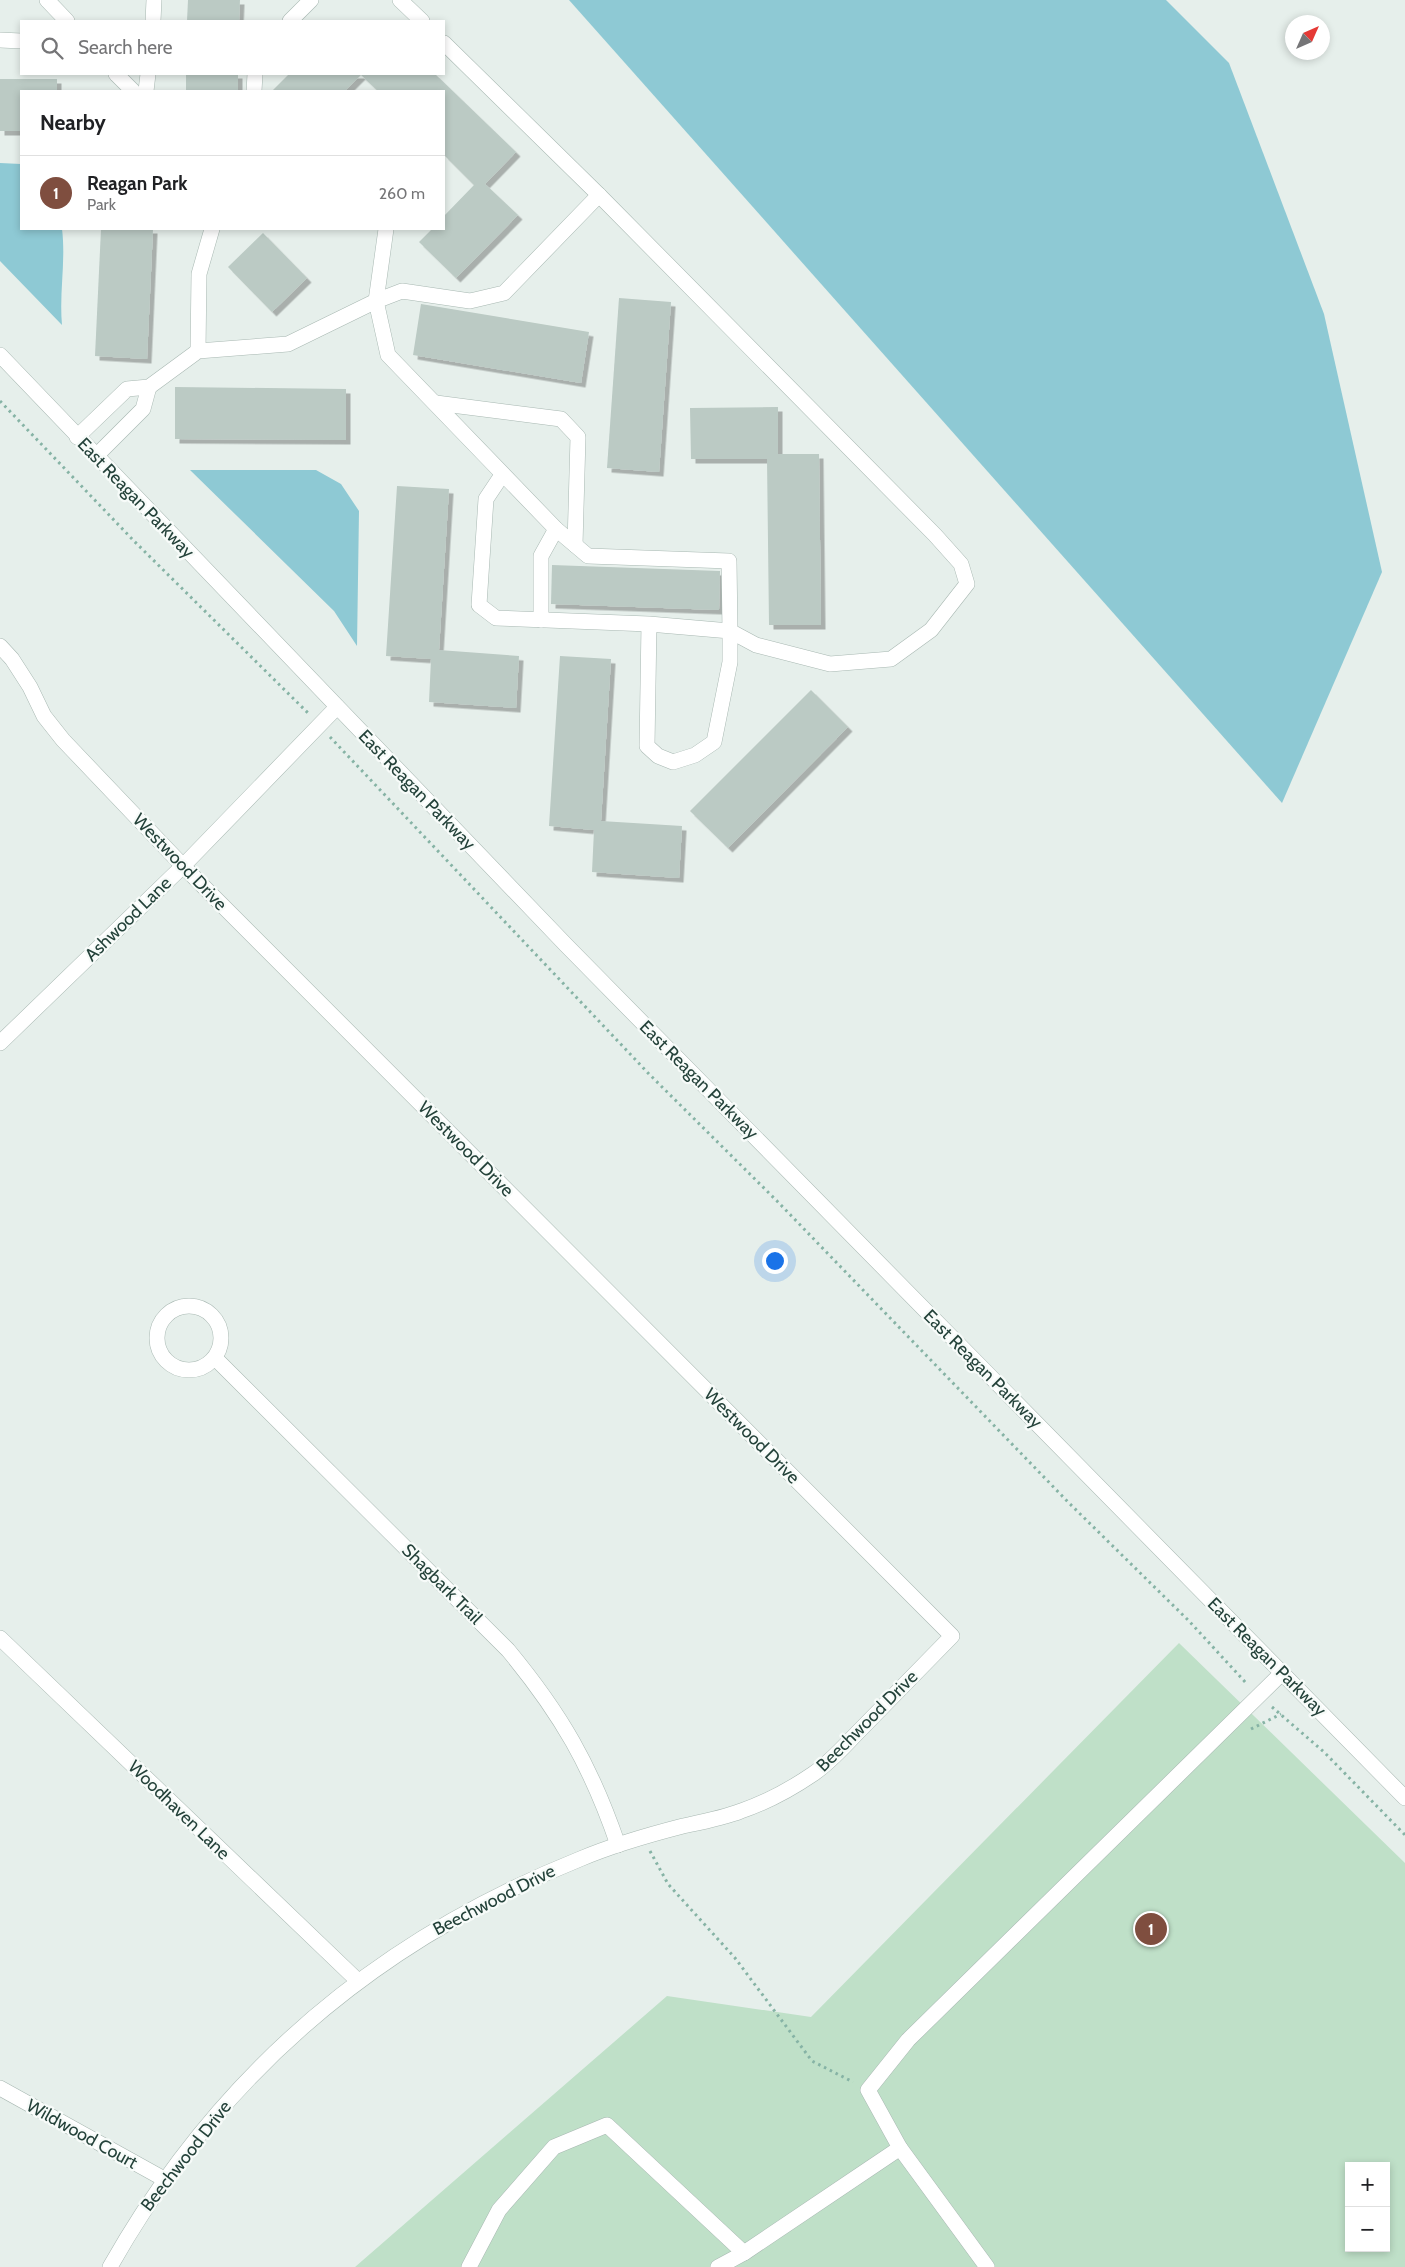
<!DOCTYPE html>
<meta charset="utf-8">
<style>
:root{--surface:#fff;--page:#f2f2f2;--text:#202124;--muted:#757577;--line:#e0e0e0;--accent:#7f4e3f}
body{margin:0;font-family:Cabin,sans-serif;background:var(--page);color:var(--text)}
.controls{position:absolute;right:15px;bottom:15px;display:grid;overflow:hidden;border-radius:0px;box-shadow:0 2px 8px #0003}
.controls button{width:45px;height:45px;display:grid;place-items:center;padding:0;border:0;border-bottom:1px solid var(--line);background:var(--surface);color:var(--text);font:25px sans-serif}
.compass{position:absolute;left:1285px;top:15px;width:45px;height:45px;border-radius:50%;background:var(--surface);box-shadow:0 2px 8px #0003;rotate:45deg}
.you{position:absolute;left:774px;top:1260px;width:18px;height:18px;margin:-12px;border:4px solid #fff;border-radius:50%;background:#1a73e8;box-shadow:0 0 0 8px #1a73e833}
.badge{display:grid;place-items:center;width:32px;height:32px;border-radius:50%;background:var(--accent);color:#fff;font-size:16px;font-weight:700}
.pin{position:absolute;translate:-50% -50%;border:2px solid #fff;box-shadow:0 1px 5px #0006}
.list{margin:0;padding:0;list-style:none}
h2{display:flex;justify-content:space-between;align-items:center;height:65px;margin:0;padding:0 20px;font-size:21px}
h2 small{font-size:16px;font-weight:400;color:var(--muted)}
.list li{display:grid;grid-template-columns:32px 1fr auto;gap:15px;align-items:center;box-sizing:border-box;height:75px;padding:0 20px;border-top:1px solid var(--line)}
.list b{display:block;font-size:19px;white-space:nowrap}
.list p{margin:0;font-size:16px;white-space:nowrap;color:var(--muted)}
.list em{font-size:16px;font-style:normal;color:var(--muted)}
.icon{flex:none;width:28px;height:28px;fill:none;stroke:currentColor;stroke-width:2;stroke-linecap:round;stroke-linejoin:round}
.map{position:relative;flex:none;width:1405px;height:2267px;overflow:hidden}
.search{position:absolute;background:var(--surface);box-shadow:0 2px 8px #0003;left:20px;top:20px;width:425px;height:55px;display:flex;align-items:center;gap:12px;box-sizing:border-box;padding:0 18px;border-radius:0px;color:var(--muted);font-size:19px}
.panel{position:absolute;background:var(--surface);box-shadow:0 2px 8px #0003;left:20px;top:90px;width:425px;height:140px;border-radius:0px}
.map>svg:first-child{display:block}
</style>
<div class="map">
<svg width="1405" height="2267" viewBox="0 0 1405 2267">
<defs>
<filter id="shadow"><feDropShadow dx="4.5" dy="4.5" stdDeviation="0" flood-color="#0004"/></filter>
</defs>
<rect width="100%" height="100%" fill="#e6efeb"/>
<path fill="#bfe0c8" fill-rule="evenodd" d="M1179,1643l226,220v404h-1050l312,-271 144,21zM1349,2166h37v82h-37z"/>
<g fill="#8ec9d4">
<polygon points="569,0 1166,0 1229,63 1324,314 1382,572 1282,803"/>
<path d="M0,163l21,1v65h41c4,32 -3,64 0,96l-62,-64z"/>
<polygon points="190,470 316,470 341,484 359,511 357,646 334,611"/>
</g>
<g fill="#bbcac4" filter="url(#shadow)">
<polygon points="188,0 240,0 239,21 187,21"/>
<rect x="186" y="74" width="52" height="17"/>
<polygon points="289,74 435,74 516,152 485,184 518,215 456,278 419,242 432,229 444,229 444,216 474,185 444,155 444,91 378,91 361,75 345,91 272,91"/>
<polygon points="0,79 57,79 57,91 21,91 21,131 0,131"/>
<polygon points="101,229 153,229 147,359 95,356"/>
<polygon points="263,233 307,278 272,312 228,267"/>
<polygon points="619,298 671,302 659,472 607,468"/>
<polygon points="421,304 589,332 581,383 413,355"/>
<polygon points="175,387 346,389 346,440 175,439"/>
<polygon points="778,407 778,454 819,454 821,625 769,625 767,459 691,459 690,408"/>
<polygon points="397,486 449,489 439,650 519,656 516,708 429,702 431,659 386,656"/>
<polygon points="552,565 720,571 719,610 551,604"/>
<polygon points="560,656 611,659 601,821 682,826 679,878 592,872 594,830 549,826"/>
<polygon points="811,690 848,727 728,848 690,811"/>
</g>
<g fill="none" stroke-linecap="round" stroke-linejoin="round">
<g stroke="#a8b8b2" stroke-width="16">
<g id="minor">
<polyline points="47,0 67,21"/>
<polyline points="400,0 422,21"/>
<polyline points="153,21 154,0"/>
<polyline points="290,21 311,0"/>
<polyline points="0,40 21,41"/>
<polyline points="444,43 599,195 935,535 961,564 967,584 931,630 891,659 830,664 756,645 730,631 729,561 588,556 556,529 541,556 541,620"/>
<polyline points="116,74 133,91"/>
<polyline points="146,91 148,74"/>
<polyline points="254,91 255,74"/>
<polyline points="386,229 376,301 402,291 470,301 504,293 599,195"/>
<polyline points="198,351 199,274 212,229"/>
<polyline points="0,355 566,945 1405,1798"/>
<polyline points="436,403 561,419 578,437 575,545"/>
<polyline points="77,437 127,389 149,387 198,351 288,344 376,301 388,355 556,529"/>
<polyline points="96,456 143,409 149,387"/>
<polyline points="502,475 486,499 479,605 496,618 649,624 647,746 658,756 673,762 695,755 714,742 730,662 730,631 649,624"/>
<path d="M0,646l12,13 18,28 14,29 19,24 120,126 769,770c-30,31 -61,62 -91,93 -15,15 -30,33 -48,45 -22,15 -46,28 -72,37 -18,7 -39,11 -58,15 -35,9 -70,19 -103,33 -205,82 -362,216 -470,408"/>
<polyline points="0,1043 183,866 337,707"/>
<circle cx="189" cy="1338" r="32"/>
<path d="M215,1358l293,292c53,64 83,116 110,195"/>
<polyline points="0,1638 358,1981"/>
<polyline points="0,2088 164,2179"/>
<polyline points="900,2148 987,2267"/>
<polyline points="469,2267 499,2210 554,2147 607,2125 744,2253"/>
<polyline points="718,2267 744,2253 900,2148 868,2090 908,2040 1282,1673"/>
</g>
</g>
<g stroke="#86b3a5" stroke-width="3" stroke-dasharray="2.5 4" stroke-linecap="butt">
<polyline points="0,401 134,541 309,714"/>
<polyline points="330,737 649,1074 777,1201 1068,1502 1189,1621 1247,1684"/>
<polyline points="1272,1707 1324,1752 1405,1835"/>
<polyline points="1251,1729 1281,1714"/>
<polyline points="650,1851 668,1884 735,1958 812,2061 853,2082"/>
</g>
<use href="#minor" stroke="#fff" stroke-width="15"/>
</g>
<g text-anchor="middle" stroke-width="4.5" stroke-linejoin="round" paint-order="stroke">
<g font-size="18" fill="#24423a" stroke="#f7fbf9">
<text transform="translate(136 498) rotate(46)" y="6">East Reagan Parkway</text>
<text transform="translate(417 790) rotate(46)" y="6">East Reagan Parkway</text>
<text transform="translate(180 862) rotate(46)" y="6">Westwood Drive</text>
<text transform="translate(128 919) rotate(-44)" y="6">Ashwood Lane</text>
<text transform="translate(699 1080) rotate(45)" y="6">East Reagan Parkway</text>
<text transform="translate(466 1149) rotate(45)" y="6">Westwood Drive</text>
<text transform="translate(983 1369) rotate(45)" y="6">East Reagan Parkway</text>
<text transform="translate(752 1436) rotate(45)" y="6">Westwood Drive</text>
<text transform="translate(442 1584) rotate(45)" y="6">Shagbark Trail</text>
<text transform="translate(1267 1657) rotate(45)" y="6">East Reagan Parkway</text>
<text transform="translate(867 1721) rotate(-45)" y="6">Beechwood Drive</text>
<text transform="translate(179 1810) rotate(44)" y="6">Woodhaven Lane</text>
<text transform="translate(494 1900) rotate(-27)" y="6">Beechwood Drive</text>
<text transform="translate(82 2134) rotate(29)" y="6">Wildwood Court</text>
<text transform="translate(186 2156) rotate(-52)" y="6">Beechwood Drive</text>
</g>
</g>
</svg>
<div class="controls">
<button>+</button>
<button>−</button>
</div>
<svg class="compass" viewBox="-18 -18 36 36"><path d="M0-13l5 13h-10z" fill="#e53935"/><path d="M0 13l5-13h-10z" fill="#757577"/></svg>
<div class="you"></div>
<div class="pin badge" style="left:1151px;top:1929px">1</div>
<div class="search"><svg class="icon" aria-label="search" viewBox="0 0 24 24"><circle cx="10" cy="10" r="6"/><path d="M15 15l6 6"/></svg>Search here</div>
<section class="panel">
<h2>Nearby<small></small></h2>
<ul class="list">
<li><span class="badge">1</span><div><b>Reagan Park</b><p>Park</p></div><em>260 m</em></li>
</ul>
</section>
</div>
